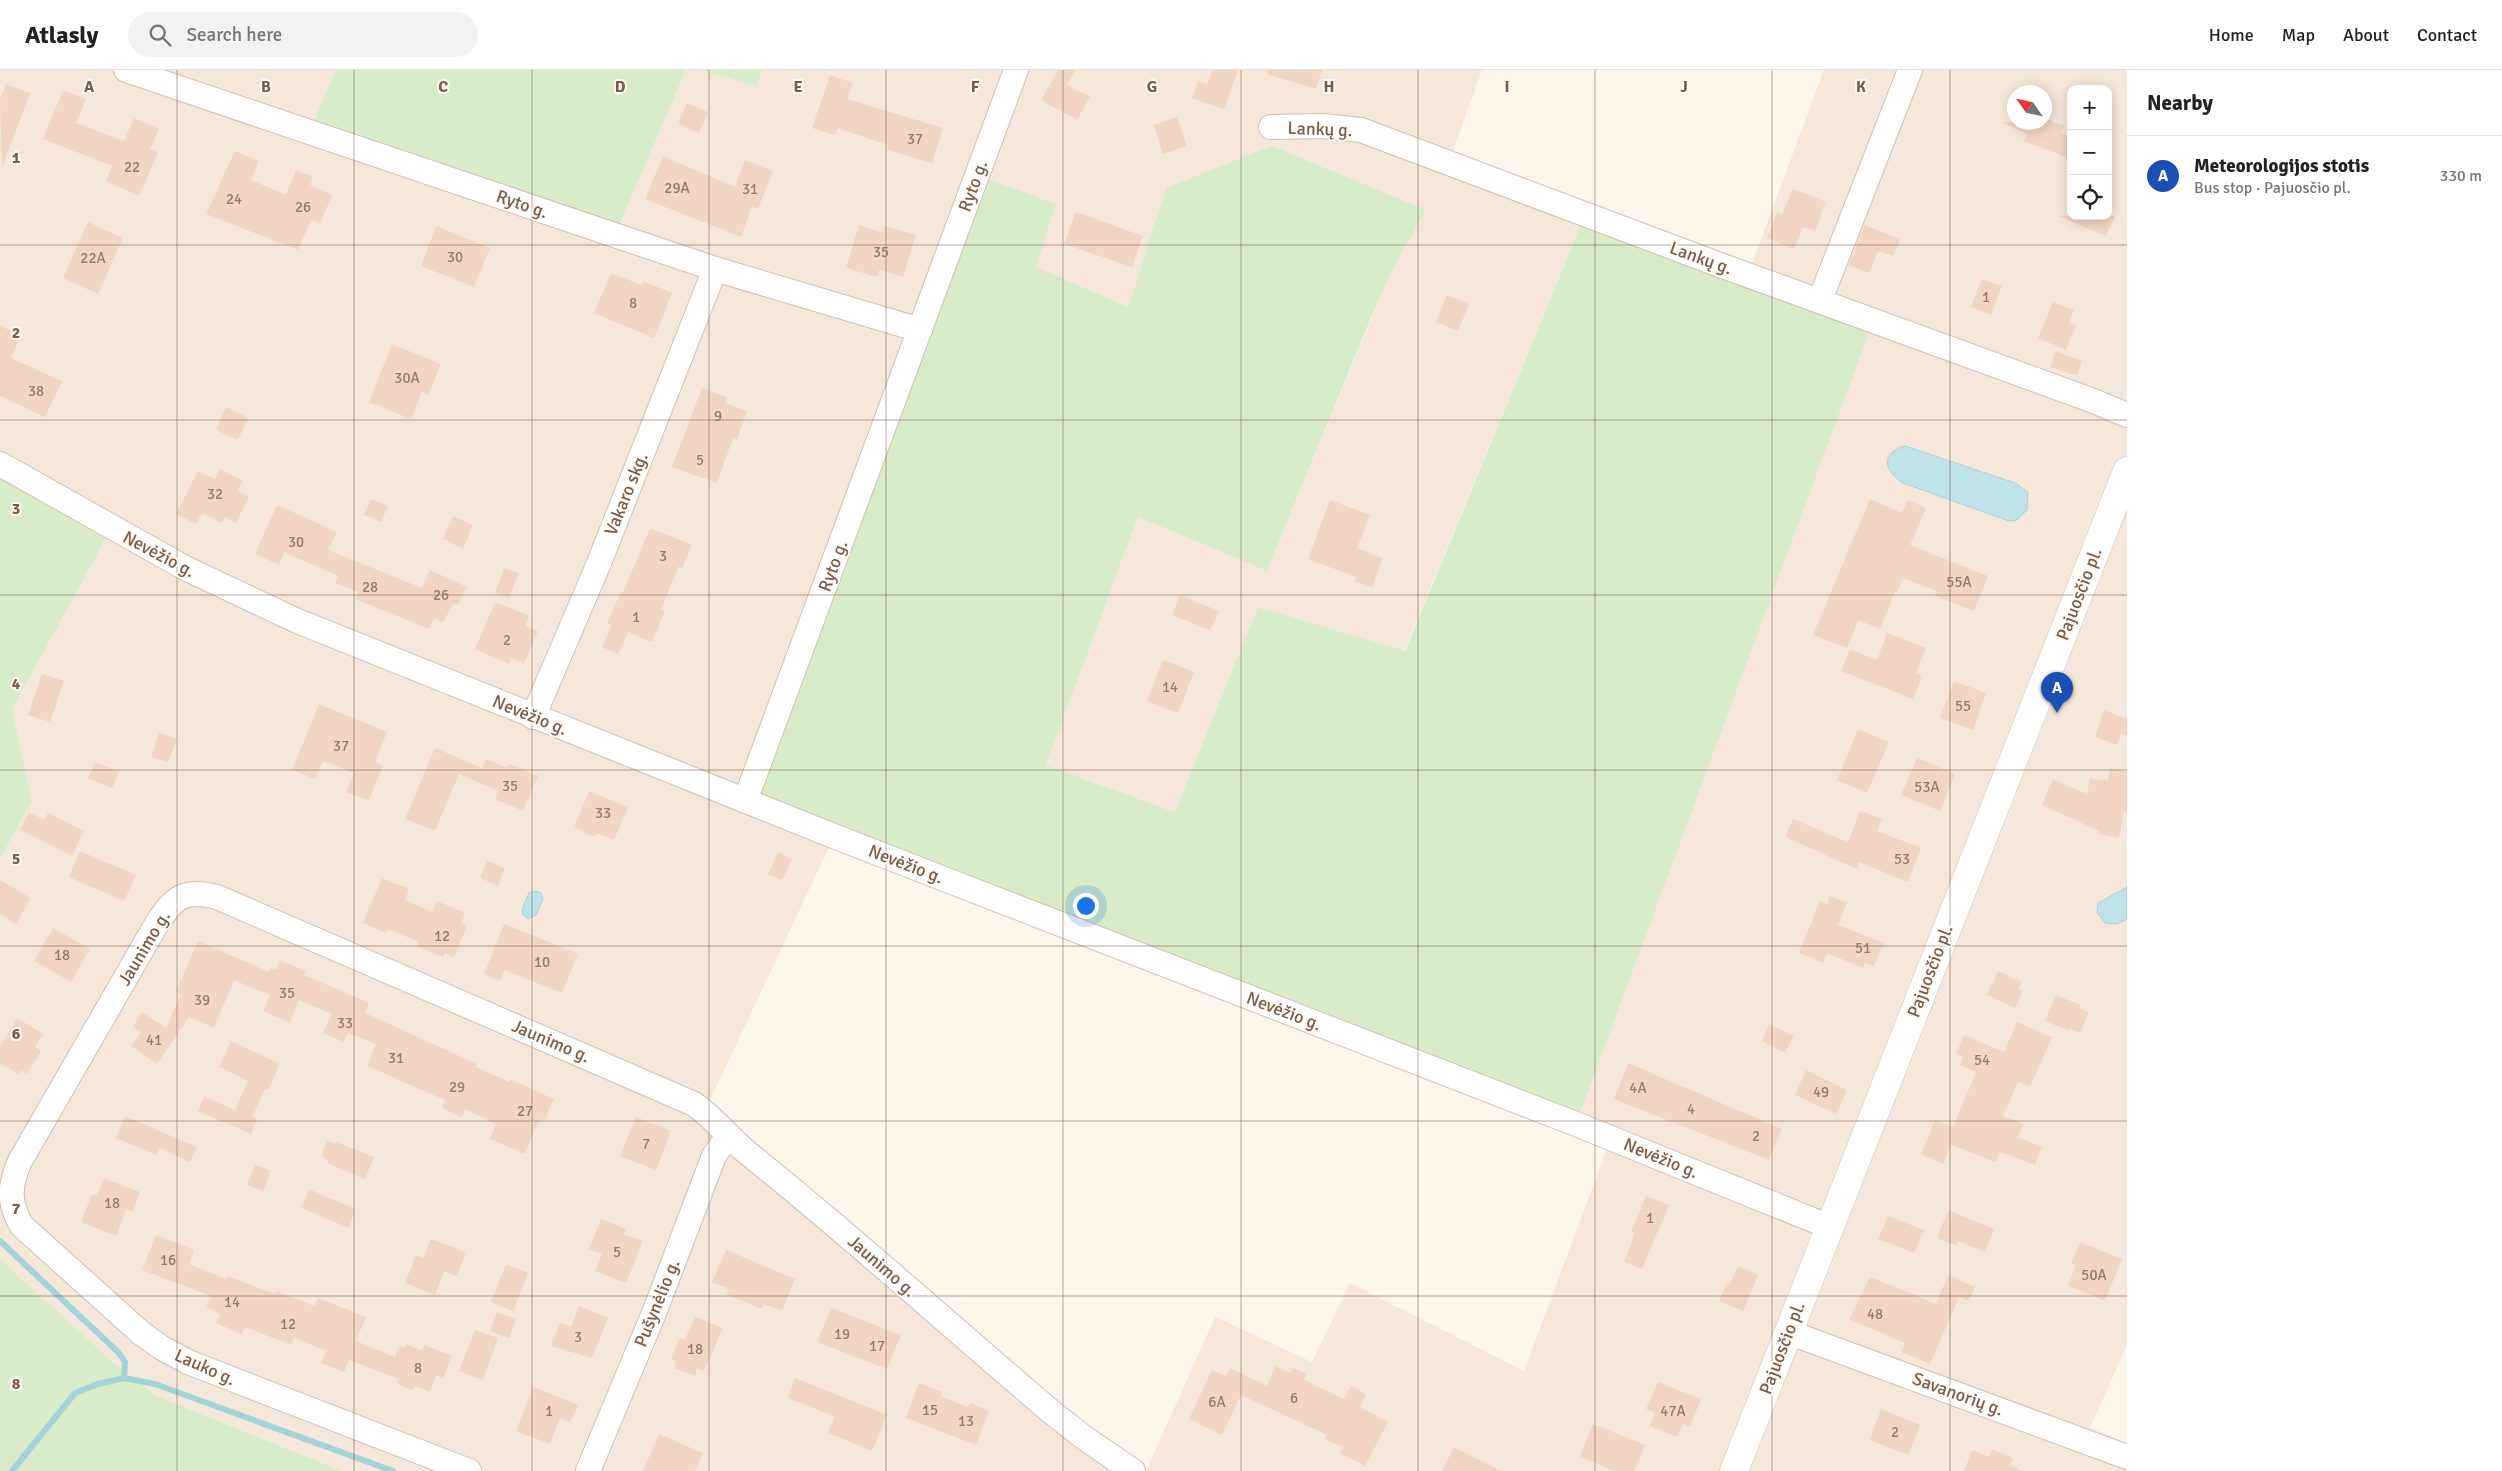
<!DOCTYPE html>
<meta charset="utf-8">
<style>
:root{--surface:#fff;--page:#f2f2f2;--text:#202124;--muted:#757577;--line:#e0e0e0;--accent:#e76f51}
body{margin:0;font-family:Signika,sans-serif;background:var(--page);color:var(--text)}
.controls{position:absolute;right:15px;top:15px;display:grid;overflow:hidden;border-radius:10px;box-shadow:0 2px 12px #0003}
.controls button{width:45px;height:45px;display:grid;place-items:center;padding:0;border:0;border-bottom:1px solid var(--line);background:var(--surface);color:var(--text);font:25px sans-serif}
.compass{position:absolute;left:2007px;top:15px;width:45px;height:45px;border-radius:50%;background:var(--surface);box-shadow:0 2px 12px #0003;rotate:304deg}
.you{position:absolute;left:1085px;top:835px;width:18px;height:18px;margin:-12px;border:4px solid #fff;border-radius:50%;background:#1a73e8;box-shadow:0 0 0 8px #1a73e833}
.badge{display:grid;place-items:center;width:32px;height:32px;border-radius:50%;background:var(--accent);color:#fff;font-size:16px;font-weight:700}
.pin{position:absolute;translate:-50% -41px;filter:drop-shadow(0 1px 2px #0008)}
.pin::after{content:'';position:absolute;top:26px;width:18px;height:15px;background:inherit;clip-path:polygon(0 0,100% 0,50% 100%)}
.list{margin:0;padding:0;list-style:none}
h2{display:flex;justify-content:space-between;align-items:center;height:65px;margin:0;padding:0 20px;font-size:21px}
h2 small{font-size:16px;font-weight:400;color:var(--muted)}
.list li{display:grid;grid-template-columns:32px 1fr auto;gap:15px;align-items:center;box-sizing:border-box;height:80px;padding:0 20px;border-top:1px solid var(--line)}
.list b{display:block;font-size:19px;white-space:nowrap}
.list p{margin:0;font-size:16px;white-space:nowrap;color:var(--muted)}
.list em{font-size:16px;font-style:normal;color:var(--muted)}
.icon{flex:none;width:28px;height:28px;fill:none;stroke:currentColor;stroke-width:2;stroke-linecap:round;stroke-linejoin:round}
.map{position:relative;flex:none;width:2127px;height:1401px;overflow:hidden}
header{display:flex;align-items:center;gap:30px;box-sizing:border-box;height:70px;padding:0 25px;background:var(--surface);border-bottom:1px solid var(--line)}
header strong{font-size:24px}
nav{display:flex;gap:28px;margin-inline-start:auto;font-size:18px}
.search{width:350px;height:45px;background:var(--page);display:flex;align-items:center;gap:12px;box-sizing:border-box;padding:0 18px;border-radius:28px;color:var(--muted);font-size:19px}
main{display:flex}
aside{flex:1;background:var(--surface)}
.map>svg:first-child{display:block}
</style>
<header>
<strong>Atlasly</strong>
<div class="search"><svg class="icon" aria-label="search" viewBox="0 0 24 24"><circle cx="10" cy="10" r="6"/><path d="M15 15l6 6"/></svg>Search here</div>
<nav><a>Home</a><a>Map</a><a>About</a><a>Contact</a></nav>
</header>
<main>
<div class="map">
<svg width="2127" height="1401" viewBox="0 0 2127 1401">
<rect width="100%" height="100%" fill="#fdf6ec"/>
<g fill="#f5e8da" fill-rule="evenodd">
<polygon points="0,0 336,0 314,52 618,154 686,0 699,0 756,16 763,0 1482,0 1451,86 1587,140 1404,581 1258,537 1176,742 1046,695 1138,447 1267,501 1393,197 1166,118 1128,237 1035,197 757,720 837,760 705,1041 1133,1401 342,1401 157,1326 115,1294 0,1189 0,789 32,731 12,639 106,469 0,408"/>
<path d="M1824,0h303v1275l-37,83 37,15v28h-981l69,-154 97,45 38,-79 174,88 87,-233 -35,-14 174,-855zM2071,19h37v127h-37zM2014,22h30v30h-30z"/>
</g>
<g fill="#d8ecc9">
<polygon points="336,0 686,0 619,155 313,53"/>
<polygon points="699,0 763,0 756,16"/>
<polygon points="1272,76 1426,140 1394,196 1371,248 1267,501 1138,447 1046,695 1175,742 1258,537 1405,581 1587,140 1870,260 1576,1054 837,760 756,720 985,108 1056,134 1036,197 1128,237 1166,118"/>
<polygon points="0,408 106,469 12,639 32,731 0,789"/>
<polygon points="0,1189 115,1294 157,1326 342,1401 0,1401"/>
</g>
<g fill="#bfe3e8" stroke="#a5d3da">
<path d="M1905,376l110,37 13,9 -1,18 -10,10 -8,1 -106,-38c-19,-12 -23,-30 2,-37z"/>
<polygon points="2127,817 2127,849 2117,854 2105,853 2097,842 2098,833"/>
<polygon points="535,821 541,823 543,829 536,845 528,849 523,845 522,839 529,823"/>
</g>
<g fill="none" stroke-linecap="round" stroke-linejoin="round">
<g stroke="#a5d3da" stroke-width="6">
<polyline points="0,1171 118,1282 125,1292 124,1308"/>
<polyline points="12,1401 75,1323 98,1314 124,1308 155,1314 393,1401"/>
</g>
</g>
<g fill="#f3d5c3">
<polygon points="1058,0 1075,0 1067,15 1090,27 1077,50 1041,30"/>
<polygon points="1212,0 1238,0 1224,39 1192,28 1198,11 1207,14"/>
<polygon points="1267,0 1322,0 1316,19 1267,4"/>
<polygon points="830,5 853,13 847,29 943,58 932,93 886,79 888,75 838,58 835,65 812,58"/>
<polygon points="6,14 30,23 2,98 0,29"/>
<polygon points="63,20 86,29 76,53 124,71 134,48 159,59 150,79 158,83 139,126 106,111 112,96 43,69"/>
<polygon points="687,33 708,42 699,63 678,54"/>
<polygon points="1177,47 1187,76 1163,84 1154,55"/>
<polygon points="2044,48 2064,56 2061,63 2071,67 2071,89 2024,71 2027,64 2001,52 2044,52"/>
<polygon points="235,81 259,91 251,110 286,125 296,100 313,107 310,115 332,125 320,154 311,150 298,180 206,144"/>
<polygon points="663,86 735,117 745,90 773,101 758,139 752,136 741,167 645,129"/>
<polygon points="1793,119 1826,132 1815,161 1803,157 1794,179 1767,168 1777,143 1782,145"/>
<polygon points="1076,142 1143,166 1132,197 1064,174"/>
<polygon points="2059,146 2115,146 2106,166"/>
<polygon points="88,152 123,168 98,224 63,208"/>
<polygon points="859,155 882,163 884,156 916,165 903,207 879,200 877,207 846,198"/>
<polygon points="1864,155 1900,169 1893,186 1878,181 1869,203 1849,195"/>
<polygon points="436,156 490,178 474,217 421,196"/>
<polygon points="611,203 641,215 643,211 672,223 654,268 594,243"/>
<polygon points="1982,209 2002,216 1991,245 1971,237"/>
<polygon points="1447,225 1469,234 1458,261 1436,252"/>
<polygon points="2053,232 2074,240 2069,253 2076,256 2066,280 2038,268"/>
<polygon points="0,256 21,265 11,288 62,311 45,347 0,326"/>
<polygon points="392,274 441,294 428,325 422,322 411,349 369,332"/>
<polygon points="2056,281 2082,291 2077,306 2050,297"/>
<polygon points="702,318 727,327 725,333 747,341 737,370 733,368 717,413 672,397"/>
<polygon points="226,337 248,348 238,370 216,360"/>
<polygon points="220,399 243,411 238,421 249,427 236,453 225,447 221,453 202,443 196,454 176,444 198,401 215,409"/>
<polygon points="371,429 388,436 381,452 364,445"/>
<polygon points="1870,429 1902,443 1908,430 1926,438 1910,475 1988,506 1974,541 1935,526 1937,521 1903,508 1897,522 1895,521 1880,559 1858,550 1847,578 1813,565"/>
<polygon points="1330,430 1370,445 1357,478 1383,488 1372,517 1354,511 1356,507 1308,489"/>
<polygon points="277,435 337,462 328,480 422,518 430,500 467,517 458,535 453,533 443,553 434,548 429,559 355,529 358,522 335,513 338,506 284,482 279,495 255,484"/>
<polygon points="453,446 473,455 463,479 443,469"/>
<polygon points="650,458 692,475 682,498 679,496 661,539 665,541 652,572 628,562 618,584 602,577 612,555 607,553 621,522 623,523"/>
<polygon points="504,498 519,503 509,528 495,523"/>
<polygon points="1180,525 1219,541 1210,560 1172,545"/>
<polygon points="495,532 529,546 525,556 538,561 524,594 511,588 509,594 475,579"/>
<polygon points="1887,563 1926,578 1916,603 1922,606 1913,629 1841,601 1850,579 1877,590"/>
<polygon points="1163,590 1194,602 1178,643 1147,631"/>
<polygon points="42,604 64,611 50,652 28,645"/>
<polygon points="1954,611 1986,623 1973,660 1940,648"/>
<polygon points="319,634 387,662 375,692 383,696 369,730 346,722 354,703 323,691 315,709 292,700"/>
<polygon points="2104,640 2127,649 2127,666 2121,664 2117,675 2095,667"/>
<polygon points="1858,659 1889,672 1867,723 1837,710"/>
<polygon points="159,663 177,669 168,692 151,687"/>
<polygon points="435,678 482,698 486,689 508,698 509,694 538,706 523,741 495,729 498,721 459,704 435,761 405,749"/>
<polygon points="1917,688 1955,704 1940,741 1901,725"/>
<polygon points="95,692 119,702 112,718 88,708"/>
<polygon points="2110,699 2127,702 2127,743 2124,742 2119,768 2098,764 2099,761 2042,735 2053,709 2087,724 2090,708 2108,711"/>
<polygon points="589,721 628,737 614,770 596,763 595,767 574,758"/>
<polygon points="1860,741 1882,749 1877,761 1921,778 1908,812 1859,792 1857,799 1785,767 1793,749 1848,772"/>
<polygon points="29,742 44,750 48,743 84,761 72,786 20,760"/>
<polygon points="80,781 136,805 124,831 69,807"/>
<polygon points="778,782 792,789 782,810 768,804"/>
<polygon points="487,791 505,798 498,816 480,808"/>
<polygon points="382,808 409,819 405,830 432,842 437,831 465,843 461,853 467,856 454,887 445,883 443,887 417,876 419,872 388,859 386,863 363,853"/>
<polygon points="0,810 31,828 16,854 0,844"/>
<polygon points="1830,826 1847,833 1838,855 1884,873 1874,896 1865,893 1863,898 1827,883 1823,893 1799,883 1820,831 1827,834"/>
<polygon points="504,854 578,884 562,923 505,900 500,911 484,904"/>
<polygon points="53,858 90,879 71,912 34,891"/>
<polygon points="198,871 269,902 271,898 276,900 280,890 306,901 304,905 369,933 365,943 477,994 476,997 509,1012 510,1009 554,1029 544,1050 540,1049 524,1084 490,1069 496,1054 465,1039 462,1048 442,1038 445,1030 367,996 376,974 348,963 344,972 323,963 332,944 299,930 290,953 263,941 270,925 234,910 214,958 189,947 157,994 131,976 141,962 133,957 142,942 166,958 181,924 176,922"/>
<polygon points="1998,901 2022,912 2018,919 2023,921 2015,938 1987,925"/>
<polygon points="2056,925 2080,935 2079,938 2089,942 2080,963 2070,959 2069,961 2045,951"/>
<polygon points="17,948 43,964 35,977 41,981 27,1004 21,1000 19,1004 0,993 0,977"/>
<polygon points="2017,952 2052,967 2030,1017 2018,1012 2003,1046 2024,1054 2018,1067 2042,1077 2035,1095 2000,1082 1996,1092 1951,1075 1943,1094 1921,1084 1935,1050 1953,1057 1976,1002 1960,995 1963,987 1956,984 1964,965 2004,982"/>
<polygon points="1769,954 1794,966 1785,983 1762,971"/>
<polygon points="231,971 280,994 268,1020 265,1019 252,1047 257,1049 251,1064 198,1041 204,1026 235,1040 248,1011 219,997"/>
<polygon points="1628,993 1782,1059 1769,1090 1614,1029"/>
<polygon points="1806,1000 1847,1020 1836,1044 1795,1025"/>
<polygon points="125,1046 197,1077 190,1092 159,1078 156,1085 116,1068"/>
<polygon points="636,1047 671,1061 656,1100 620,1086"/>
<polygon points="327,1071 335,1074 336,1072 374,1087 365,1109 327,1093 328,1090 321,1087"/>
<polygon points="255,1095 271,1101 263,1121 247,1115"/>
<polygon points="104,1108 140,1122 132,1142 126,1139 116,1166 81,1152 92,1124 97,1126"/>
<polygon points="309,1119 355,1139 349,1158 301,1138"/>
<polygon points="1646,1126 1669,1135 1642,1199 1624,1192 1635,1163 1631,1162"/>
<polygon points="1948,1140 1994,1159 1985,1182 1958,1171 1957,1176 1937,1168"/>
<polygon points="1888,1146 1924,1160 1914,1183 1878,1169"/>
<polygon points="601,1149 626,1159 624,1164 643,1171 626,1213 595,1201 602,1184 589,1179"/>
<polygon points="156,1165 194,1180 189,1194 226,1209 228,1206 275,1224 276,1221 314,1236 318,1228 366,1247 356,1271 395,1287 399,1276 405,1278 406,1274 422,1281 424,1275 452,1286 443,1308 436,1305 430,1322 415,1316 413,1321 397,1314 399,1309 349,1290 344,1302 321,1293 326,1281 294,1268 291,1275 245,1257 242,1264 216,1253 220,1244 206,1238 211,1226 142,1200"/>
<polygon points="431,1169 466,1182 457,1206 444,1201 435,1225 405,1213 416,1185 423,1188"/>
<polygon points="2080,1172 2122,1189 2105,1231 2068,1216 2076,1195 2071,1193"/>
<polygon points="726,1180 795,1209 782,1241 764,1234 761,1239 726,1224 729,1219 712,1212"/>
<polygon points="506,1194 528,1203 513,1241 491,1232"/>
<polygon points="1738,1196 1758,1205 1743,1241 1719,1231 1727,1212 1730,1214"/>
<polygon points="1948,1205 1975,1217 1969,1231 1959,1227 1930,1294 1901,1282 1905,1273 1849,1249 1870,1207 1936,1234"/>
<polygon points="579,1236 608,1248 592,1288 551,1276 560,1253 571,1257"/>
<polygon points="831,1238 901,1265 887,1299 817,1272"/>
<polygon points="497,1242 516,1249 509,1268 490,1261"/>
<polygon points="695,1247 723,1258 704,1301 697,1298 695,1306 674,1298 676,1291 671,1289 680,1267 685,1269"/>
<polygon points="475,1260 498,1268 483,1310 459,1301"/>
<polygon points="1276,1296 1290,1303 1293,1298 1307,1304 1304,1310 1344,1329 1351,1316 1366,1324 1360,1337 1388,1352 1365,1396 1340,1383 1343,1378 1325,1369 1327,1365 1241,1325 1222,1365 1189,1349 1212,1300 1226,1306 1230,1298 1267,1316"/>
<polygon points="795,1308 887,1345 872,1381 828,1363 835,1347 788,1328"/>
<polygon points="1658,1312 1701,1329 1690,1357 1683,1354 1677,1367 1650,1356 1655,1343 1646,1339"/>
<polygon points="919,1313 942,1322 941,1326 955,1332 968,1337 970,1333 989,1341 976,1375 906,1348"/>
<polygon points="533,1317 578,1335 570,1352 560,1348 550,1374 516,1361"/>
<polygon points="1881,1339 1920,1355 1908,1385 1870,1370"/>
<polygon points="1593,1354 1645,1375 1634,1401 1614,1401 1580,1387"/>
<polygon points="659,1364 703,1383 695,1401 643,1401"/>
<polygon points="1454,1377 1501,1401 1442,1401"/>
<polygon points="1992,1379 2013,1388 2010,1395 2023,1401 1964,1401 1972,1380 1989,1387"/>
</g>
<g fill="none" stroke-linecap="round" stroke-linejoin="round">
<g stroke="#d1beb0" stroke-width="26">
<g id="street">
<polyline points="126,0 715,199 920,260"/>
<polyline points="1271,57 1323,56 1361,60 1720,195 2091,330 2127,345"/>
<polyline points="1820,230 1910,0"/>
<polyline points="0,394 185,498 295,550 836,767 1576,1054 1830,1157"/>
<polyline points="533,647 599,493 715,199"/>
<polyline points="745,731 1016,0"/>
<polyline points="1788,1262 2127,1387"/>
<path d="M469,1401l-281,-109 -26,-14 -21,-15 -119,-107c-14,-23 -13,-40 -2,-65l136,-236c17,-27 28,-37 61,-28l477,207c20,14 36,35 56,51 104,83 202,173 304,259l32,25 47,32"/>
<polyline points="588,1401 654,1243 714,1086 728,1066"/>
</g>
</g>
<g stroke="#d6c0b0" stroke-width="29">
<polyline id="secondary" points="1734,1401 2127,401"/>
</g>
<use href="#street" stroke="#fff" stroke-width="24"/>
<use href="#secondary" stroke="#fff" stroke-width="28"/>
</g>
<path fill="none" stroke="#7a5c4d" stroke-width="1" stroke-opacity="0.55" d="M177,0v1401M354,0v1401M532,0v1401M709,0v1401M886,0v1401M1063,0v1401M1241,0v1401M1418,0v1401M1595,0v1401M1772,0v1401M1950,0v1401M0,175h2127M0,350h2127M0,525h2127M0,700h2127M0,876h2127M0,1051h2127M0,1226h2127"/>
<g text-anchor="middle" stroke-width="4" stroke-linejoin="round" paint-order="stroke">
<g font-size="15" fill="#987a6a">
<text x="915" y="74">37</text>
<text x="132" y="102">22</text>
<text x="677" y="123">29A</text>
<text x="750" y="124">31</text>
<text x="234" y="134">24</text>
<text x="303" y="142">26</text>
<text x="881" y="187">35</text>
<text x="455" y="192">30</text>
<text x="93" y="193">22A</text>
<text x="1986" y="232">1</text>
<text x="633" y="238">8</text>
<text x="407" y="313">30A</text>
<text x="36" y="326">38</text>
<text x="718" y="351">9</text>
<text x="700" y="395">5</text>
<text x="215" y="429">32</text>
<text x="296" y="477">30</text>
<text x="663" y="491">3</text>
<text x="1959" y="517">55A</text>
<text x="370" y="522">28</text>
<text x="441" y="530">26</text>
<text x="636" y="552">1</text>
<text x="507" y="575">2</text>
<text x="1170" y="622">14</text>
<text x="1963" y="641">55</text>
<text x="341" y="681">37</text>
<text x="510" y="721">35</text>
<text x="1927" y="722">53A</text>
<text x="603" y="748">33</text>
<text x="1902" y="794">53</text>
<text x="442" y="871">12</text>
<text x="1863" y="883">51</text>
<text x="62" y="890">18</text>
<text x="542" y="897">10</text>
<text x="287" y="928">35</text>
<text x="202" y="935">39</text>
<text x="345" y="958">33</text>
<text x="154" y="975">41</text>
<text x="396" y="993">31</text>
<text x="1982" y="995">54</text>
<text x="457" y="1022">29</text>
<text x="1638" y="1023">4A</text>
<text x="1821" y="1027">49</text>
<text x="1691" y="1044">4</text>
<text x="525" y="1046">27</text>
<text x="1756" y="1071">2</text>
<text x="646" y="1079">7</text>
<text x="112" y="1138">18</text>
<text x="1650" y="1153">1</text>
<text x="617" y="1187">5</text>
<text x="168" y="1195">16</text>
<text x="2094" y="1210">50A</text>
<text x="232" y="1237">14</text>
<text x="1875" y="1249">48</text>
<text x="288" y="1259">12</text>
<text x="842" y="1269">19</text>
<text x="578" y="1272">3</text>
<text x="877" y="1281">17</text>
<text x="695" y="1284">18</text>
<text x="418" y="1303">8</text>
<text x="1294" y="1333">6</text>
<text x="1217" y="1337">6A</text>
<text x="930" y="1345">15</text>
<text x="549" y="1346">1</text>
<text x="1673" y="1346">47A</text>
<text x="966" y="1356">13</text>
<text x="1895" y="1367">2</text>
</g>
<g font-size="18" fill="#7a5c4d" stroke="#fffaf3">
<text transform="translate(1320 59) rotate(2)" y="6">Lankų g.</text>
<text transform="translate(973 116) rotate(-70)" y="6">Ryto g.</text>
<text transform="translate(522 134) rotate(19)" y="6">Ryto g.</text>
<text transform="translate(1701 188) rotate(20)" y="6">Lankų g.</text>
<text transform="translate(626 424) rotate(-68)" y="6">Vakaro skg.</text>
<text transform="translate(159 484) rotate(28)" y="6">Nevėžio g.</text>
<text transform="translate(833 496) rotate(-70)" y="6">Ryto g.</text>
<text transform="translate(2079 524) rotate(-69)" y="6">Pajuosčio pl.</text>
<text transform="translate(530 645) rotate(22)" y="6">Nevėžio g.</text>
<text transform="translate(906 794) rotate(21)" y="6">Nevėžio g.</text>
<text transform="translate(144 878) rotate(-59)" y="6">Jaunimo g.</text>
<text transform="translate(1930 901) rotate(-69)" y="6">Pajuosčio pl.</text>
<text transform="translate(1284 941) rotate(21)" y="6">Nevėžio g.</text>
<text transform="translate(551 971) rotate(23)" y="6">Jaunimo g.</text>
<text transform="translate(1661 1088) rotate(22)" y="6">Nevėžio g.</text>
<text transform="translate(882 1196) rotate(41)" y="6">Jaunimo g.</text>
<text transform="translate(657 1233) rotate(-68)" y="6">Pušynėlio g.</text>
<text transform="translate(1782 1278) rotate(-69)" y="6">Pajuosčio pl.</text>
<text transform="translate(205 1297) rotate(24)" y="6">Lauko g.</text>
<text transform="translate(1958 1324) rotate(20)" y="6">Savanorių g.</text>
</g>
</g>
<g font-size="16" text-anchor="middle" font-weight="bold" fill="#7a5c4d" stroke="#fffaf3" stroke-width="4" stroke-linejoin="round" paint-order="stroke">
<text x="89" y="22">A</text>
<text x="266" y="22">B</text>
<text x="443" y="22">C</text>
<text x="620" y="22">D</text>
<text x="798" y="22">E</text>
<text x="975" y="22">F</text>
<text x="1152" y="22">G</text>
<text x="1329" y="22">H</text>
<text x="1507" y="22">I</text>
<text x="1684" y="22">J</text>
<text x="1861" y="22">K</text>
<text x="16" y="93">1</text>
<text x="16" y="268">2</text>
<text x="16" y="444">3</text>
<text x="16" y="619">4</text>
<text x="16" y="794">5</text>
<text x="16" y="969">6</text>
<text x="16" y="1144">7</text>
<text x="16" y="1319">8</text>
</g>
</svg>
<div class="controls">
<button>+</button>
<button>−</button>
<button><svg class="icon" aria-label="locate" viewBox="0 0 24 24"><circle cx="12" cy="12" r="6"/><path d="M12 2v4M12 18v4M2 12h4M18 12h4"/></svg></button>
</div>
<svg class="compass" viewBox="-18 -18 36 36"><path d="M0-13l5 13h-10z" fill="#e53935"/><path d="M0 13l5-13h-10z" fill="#757577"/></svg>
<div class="you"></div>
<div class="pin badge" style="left:2057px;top:643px;background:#1a4fb4">A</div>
</div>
<aside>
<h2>Nearby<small></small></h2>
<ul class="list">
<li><span class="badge" style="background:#1a4fb4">A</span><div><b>Meteorologijos stotis</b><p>Bus stop · Pajuosčio pl.</p></div><em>330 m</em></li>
</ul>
</aside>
</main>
